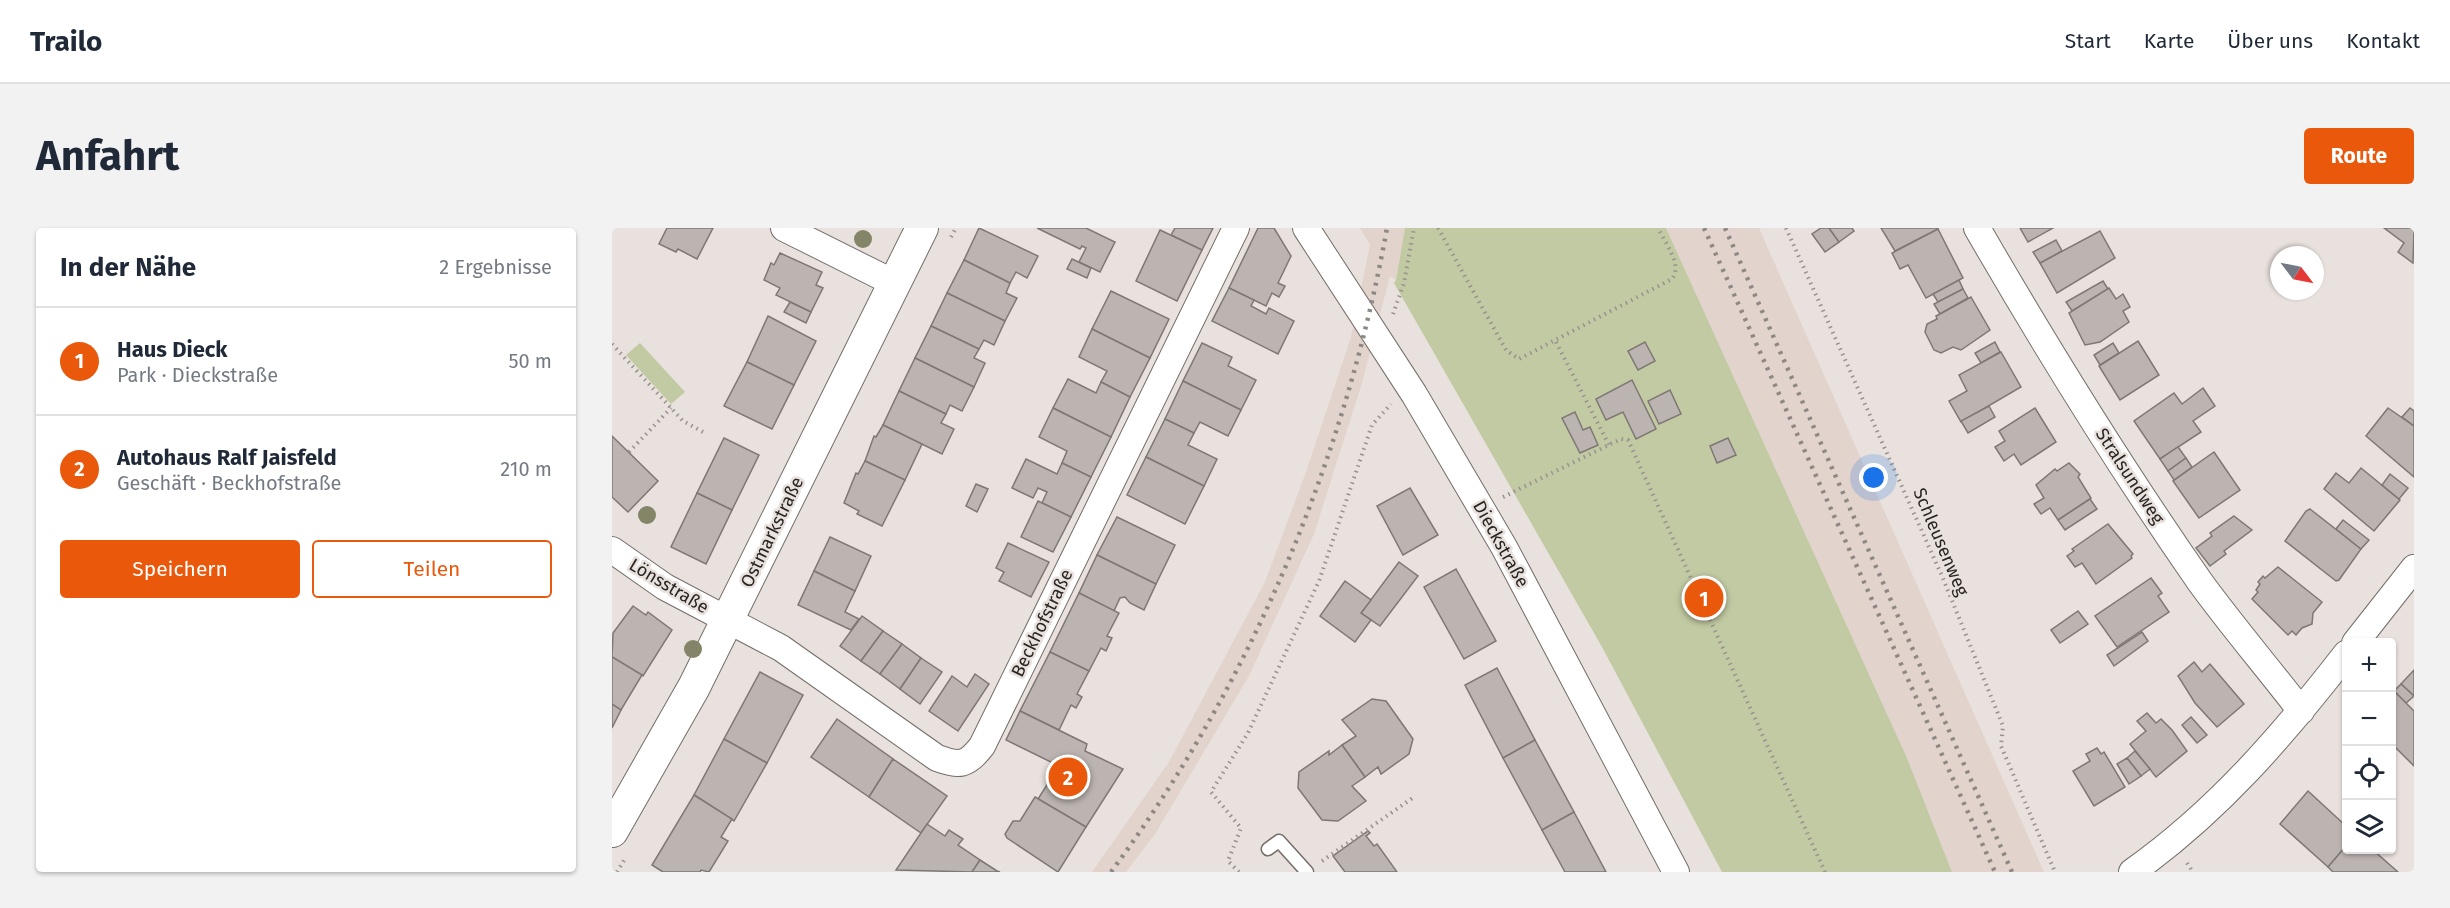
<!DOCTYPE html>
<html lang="de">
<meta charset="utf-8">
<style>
:root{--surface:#fff;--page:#f2f2f3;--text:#1f2937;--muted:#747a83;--line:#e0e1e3;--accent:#ea580c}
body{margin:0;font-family:"Fira Sans",sans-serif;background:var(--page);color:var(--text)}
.controls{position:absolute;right:18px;bottom:18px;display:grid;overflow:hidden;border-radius:6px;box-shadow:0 2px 4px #0004}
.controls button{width:54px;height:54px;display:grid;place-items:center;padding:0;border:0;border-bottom:2px solid var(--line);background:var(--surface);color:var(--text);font:30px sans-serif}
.compass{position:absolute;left:1658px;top:18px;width:54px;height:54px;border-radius:50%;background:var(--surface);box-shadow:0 2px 4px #0004;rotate:122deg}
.you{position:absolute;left:1262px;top:250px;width:21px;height:21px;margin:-15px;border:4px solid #fff;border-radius:50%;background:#1a73e8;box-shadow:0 0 0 9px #1a73e833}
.badge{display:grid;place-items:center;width:39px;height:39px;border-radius:50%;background:var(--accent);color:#fff;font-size:20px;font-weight:700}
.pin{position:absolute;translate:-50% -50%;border:3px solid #fff;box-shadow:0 2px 6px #0006}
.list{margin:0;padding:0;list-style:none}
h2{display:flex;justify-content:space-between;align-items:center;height:78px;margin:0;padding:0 24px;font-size:26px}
h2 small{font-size:20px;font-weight:400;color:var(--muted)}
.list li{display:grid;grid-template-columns:39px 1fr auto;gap:18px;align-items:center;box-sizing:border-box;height:108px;padding:0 24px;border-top:2px solid var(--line)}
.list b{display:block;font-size:22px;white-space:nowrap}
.list p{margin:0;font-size:20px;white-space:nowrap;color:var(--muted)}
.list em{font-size:20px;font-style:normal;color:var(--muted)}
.actions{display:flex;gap:12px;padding:18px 24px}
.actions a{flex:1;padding:14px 0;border:2px solid var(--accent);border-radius:6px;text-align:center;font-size:21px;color:var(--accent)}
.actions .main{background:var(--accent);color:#fff}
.icon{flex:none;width:33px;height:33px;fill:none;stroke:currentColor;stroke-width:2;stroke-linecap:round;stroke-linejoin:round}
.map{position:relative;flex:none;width:1802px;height:644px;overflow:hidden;border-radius:6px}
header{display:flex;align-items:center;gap:36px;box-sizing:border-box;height:84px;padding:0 30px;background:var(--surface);border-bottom:2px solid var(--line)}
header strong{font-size:28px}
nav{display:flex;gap:33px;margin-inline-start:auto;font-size:21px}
.intro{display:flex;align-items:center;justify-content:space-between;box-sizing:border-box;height:144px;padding:0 36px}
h1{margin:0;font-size:42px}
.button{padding:15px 27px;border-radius:6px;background:var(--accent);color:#fff;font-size:21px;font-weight:700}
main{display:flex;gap:36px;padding:0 36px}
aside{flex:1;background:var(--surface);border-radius:6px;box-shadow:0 2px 4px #0004}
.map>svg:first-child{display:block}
</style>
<header>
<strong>Trailo</strong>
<nav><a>Start</a><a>Karte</a><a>Über uns</a><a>Kontakt</a></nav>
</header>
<div class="intro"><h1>Anfahrt</h1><a class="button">Route</a></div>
<main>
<aside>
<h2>In der Nähe<small>2 Ergebnisse</small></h2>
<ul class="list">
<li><span class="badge">1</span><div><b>Haus Dieck</b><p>Park · Dieckstraße</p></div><em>50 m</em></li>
<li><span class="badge">2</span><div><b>Autohaus Ralf Jaisfeld</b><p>Geschäft · Beckhofstraße</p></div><em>210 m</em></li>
</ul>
<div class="actions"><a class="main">Speichern</a><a>Teilen</a></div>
</aside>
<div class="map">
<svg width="1802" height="644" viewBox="0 0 1802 644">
<rect width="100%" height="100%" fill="#e9e1dd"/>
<g fill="#e2d3cc">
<polygon points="748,0 793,0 784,52 778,48 750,155 702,306 637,448 543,606 514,644 480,644 557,534 653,354 694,244 739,109 758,17"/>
<polygon points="1054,0 1147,0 1432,644 1340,644 1295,530"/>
</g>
<g fill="#c2caa3">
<polygon points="793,0 1054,0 1295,530 1340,644 1110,644 990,419 782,55 784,52"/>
<polygon points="28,115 73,164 59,176 14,127"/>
</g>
<g fill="#bcb4b0" stroke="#7f7774" stroke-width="1.5">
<polygon points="55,0 101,0 85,31 66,21 64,24 47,16"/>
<polygon points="367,0 426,28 415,50 404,44 398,55 352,32"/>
<polygon points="425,0 474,0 503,14 488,44 467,34 474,20 470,18 468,21"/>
<polygon points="563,0 601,0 590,22 559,7"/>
<polygon points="646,0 662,0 679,28 666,55 673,58 667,69 660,65 654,78 617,60"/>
<polygon points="1209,0 1217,0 1227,14 1213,24 1200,6"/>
<polygon points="1217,0 1240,0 1242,3 1227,14"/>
<polygon points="1269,0 1325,0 1326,1 1283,23"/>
<polygon points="1408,0 1441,0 1416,14"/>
<polygon points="1772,0 1802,0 1801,35 1786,24 1792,15"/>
<polygon points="1326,1 1351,50 1314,70 1296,37 1288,41 1280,25"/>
<polygon points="548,2 590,22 565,73 524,53"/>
<polygon points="1488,3 1503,30 1445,65 1428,35"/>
<polygon points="1444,12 1450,23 1428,35 1421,24"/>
<polygon points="168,25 210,44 204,57 211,60 199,84 164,67 168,60 152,52 159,35 162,37"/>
<polygon points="460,31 479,40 475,50 455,41"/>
<polygon points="352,32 398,55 394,65 405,70 393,93 335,65"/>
<polygon points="1347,52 1351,61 1326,74 1321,66"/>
<polygon points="1491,53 1496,61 1460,83 1454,74"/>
<polygon points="617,60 642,72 639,78 654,86 657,80 682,93 666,126 600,93"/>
<polygon points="1497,60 1504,71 1511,66 1518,79 1511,83 1517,94 1488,114 1473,117 1457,85"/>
<polygon points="1351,61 1356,70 1328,86 1322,76"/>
<polygon points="499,63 557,91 538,130 480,101"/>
<polygon points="335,65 393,93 382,117 372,112 367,121 319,98"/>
<polygon points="1359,69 1378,102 1349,122 1341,119 1329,125 1322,122 1313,104 1315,96 1325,91 1324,88 1328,86"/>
<polygon points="178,74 199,84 194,95 172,84"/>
<polygon points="156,88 204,113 182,157 135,134"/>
<polygon points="319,98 367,121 362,130 373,135 362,159 303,130"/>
<polygon points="480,101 538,130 518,169 489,154 495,143 467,129"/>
<polygon points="1526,113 1547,147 1508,172 1487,138"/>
<polygon points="1033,114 1043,133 1026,142 1016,123"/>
<polygon points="1383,114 1388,124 1369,135 1363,125"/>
<polygon points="590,115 620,129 616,138 644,152 629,182 571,153"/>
<polygon points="1501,115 1507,125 1488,137 1482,127"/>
<polygon points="1389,124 1409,159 1349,194 1337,173 1355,163 1347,147"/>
<polygon points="303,130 362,159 350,183 338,177 334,186 287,163"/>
<polygon points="135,134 182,157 160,201 112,178"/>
<polygon points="456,151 484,165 489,154 518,169 499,209 441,180"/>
<polygon points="1020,152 1044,201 1024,211 1011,184 994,192 984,171"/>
<polygon points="571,153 629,182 616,208 588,194 582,205 553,191"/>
<polygon points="1591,160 1603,178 1581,193 1589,204 1548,231 1522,193 1562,165 1570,176"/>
<polygon points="1058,162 1069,186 1047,196 1036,173"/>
<polygon points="287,163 334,186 329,195 342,201 330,226 271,197"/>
<polygon points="1377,178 1383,189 1356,205 1349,193"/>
<polygon points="441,180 499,209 479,249 450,235 455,223 427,209"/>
<polygon points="1423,180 1444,214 1409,237 1402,226 1392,233 1383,219 1393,213 1387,203"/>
<polygon points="1776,180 1802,198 1802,249 1754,208"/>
<polygon points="1798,180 1802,183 1802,198 1790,189"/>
<polygon points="963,184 971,202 978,199 986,217 968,225 950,190"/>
<polygon points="553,191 582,205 576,217 605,231 592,258 534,229"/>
<polygon points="271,197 310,216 293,252 253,233 262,208 264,209"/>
<polygon points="0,208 46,253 16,284 0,269"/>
<polygon points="112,210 147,227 120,282 85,265"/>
<polygon points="1116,210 1124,227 1105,235 1098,218"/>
<polygon points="1566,219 1574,230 1556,243 1548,231"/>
<polygon points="1602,224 1628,262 1587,290 1561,253"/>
<polygon points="534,229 592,258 573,296 515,267"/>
<polygon points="1574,230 1580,239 1562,252 1556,243"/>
<polygon points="414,231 445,246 450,235 479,249 459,289 430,275 435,264 426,260 421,270 400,260"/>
<polygon points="253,233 293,252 270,298 245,286 247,283 232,275 244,245 246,246"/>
<polygon points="1457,235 1468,246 1466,249 1479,270 1446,292 1438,280 1429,286 1422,276 1432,270 1424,257 1443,241 1445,243"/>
<polygon points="1749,240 1788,272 1762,303 1712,261 1724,245 1737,255"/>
<polygon points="1778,246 1796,260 1787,271 1770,257"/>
<polygon points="364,256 376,261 365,284 354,278"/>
<polygon points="798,260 826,307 791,327 765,278"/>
<polygon points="85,265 120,282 94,336 59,319"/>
<polygon points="1478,271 1485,281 1453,302 1446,292"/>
<polygon points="426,273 459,289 441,324 409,309"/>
<polygon points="1698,281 1749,321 1727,352 1724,353 1673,313 1694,283"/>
<polygon points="1622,288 1640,302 1612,323 1614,326 1598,338 1584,320 1600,308 1598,305"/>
<polygon points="505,289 563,317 544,356 485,327"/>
<polygon points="1731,292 1757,312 1749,321 1724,301"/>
<polygon points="1496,296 1521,326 1519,328 1520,330 1484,356 1470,335 1463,339 1455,328 1462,323 1460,321"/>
<polygon points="218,309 259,328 243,363 202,343"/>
<polygon points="396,315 437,334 419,369 387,353 392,344 384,340"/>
<polygon points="485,327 544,356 532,382 518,375 513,369 508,370 502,383 467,365"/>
<polygon points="787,334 806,348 768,398 749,385"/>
<polygon points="1666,339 1710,374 1701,385 1700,396 1690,400 1684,407 1680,403 1676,407 1640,371 1646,364 1644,362 1648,356 1646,354 1651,348 1653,350"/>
<polygon points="844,341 884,413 852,431 812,359"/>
<polygon points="202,343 243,363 233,384 247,391 239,402 186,377"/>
<polygon points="1539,350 1550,365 1546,368 1557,384 1505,419 1483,388"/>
<polygon points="733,353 759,372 749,385 759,392 743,414 708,388"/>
<polygon points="467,365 507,385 495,408 500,410 494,423 489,420 477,443 438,424"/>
<polygon points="21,378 34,387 36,384 60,402 31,448 0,429 1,405"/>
<polygon points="1466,383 1476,396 1448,415 1439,402"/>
<polygon points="250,388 271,403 249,433 228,418"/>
<polygon points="271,403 290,416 268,446 249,433"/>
<polygon points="1530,404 1536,413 1502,438 1495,427"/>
<polygon points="290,416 309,430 288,461 268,446"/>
<polygon points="438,424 477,443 465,466 470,469 464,480 459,477 447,502 408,483"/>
<polygon points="0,429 30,447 9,482 0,476"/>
<polygon points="309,430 330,444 308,476 288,461"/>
<polygon points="1582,434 1590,444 1598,436 1632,476 1605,499 1583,475 1566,448"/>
<polygon points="885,440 923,512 891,530 853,457"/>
<polygon points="1802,442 1802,468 1789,456"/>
<polygon points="148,444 191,467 155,535 112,511"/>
<polygon points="363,446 377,456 346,503 317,483 340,448 355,459"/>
<polygon points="1789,456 1802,468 1794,475 1782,463"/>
<polygon points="1781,462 1802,483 1802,538 1780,516"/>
<polygon points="760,471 774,473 801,511 797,526 769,546 766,539 753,549 730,517 744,508 730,492"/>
<polygon points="0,476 9,482 0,500"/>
<polygon points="408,483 475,516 473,523 511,541 474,599 426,571 447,538 394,512"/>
<polygon points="1535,485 1544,495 1549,491 1560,502 1575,523 1544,549 1518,516 1534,503 1525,493"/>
<polygon points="1579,489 1595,507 1585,515 1570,497"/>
<polygon points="225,491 281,531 257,569 199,529"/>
<polygon points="112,511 155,535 122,593 82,567"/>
<polygon points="923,512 962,584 930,602 891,530"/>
<polygon points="730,517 753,549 740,558 754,573 726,593 710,592 686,560 687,544 717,523 717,527"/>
<polygon points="1485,520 1489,526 1492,524 1513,559 1482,578 1461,543 1478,533 1474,526"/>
<polygon points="1523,523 1538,541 1529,548 1515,530"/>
<polygon points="1515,530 1529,548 1517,556 1505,536"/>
<polygon points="281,531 335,568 309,605 257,569"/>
<polygon points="1696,563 1734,598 1734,618 1716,639 1668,596"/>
<polygon points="82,567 120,591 109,609 116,613 97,644 89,642 88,644 51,644 40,637"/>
<polygon points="423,569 474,599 446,644 395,610 393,606 401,593 408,593"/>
<polygon points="962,584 994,644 953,644 930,602"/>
<polygon points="315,596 333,608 337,602 351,611 346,617 368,632 360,644 284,642"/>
<polygon points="756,603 758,605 754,608 762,618 765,616 785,644 733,644 721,628"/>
<polygon points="1734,618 1734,622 1761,622 1786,644 1721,644 1716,639"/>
<polygon points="368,632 385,643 388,644 360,644"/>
</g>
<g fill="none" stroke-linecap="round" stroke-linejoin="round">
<g stroke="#746d69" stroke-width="15">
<polyline id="service" points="656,621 667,613 695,644"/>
</g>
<g stroke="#746d69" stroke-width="28">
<g id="minor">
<polyline points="172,0 282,55"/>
<polyline points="694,0 802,166 892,319 1064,644"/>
<path d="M1365,0c70,121 143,239 223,354 32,44 68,86 101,129"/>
<path d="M0,322l53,37 116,61 156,110c23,8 29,8 45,-12l254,-518"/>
<polyline points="1743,415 1802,340"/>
<path d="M1520,644c85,-60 151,-137 214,-218"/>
</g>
</g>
<g stroke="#746d69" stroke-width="34">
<polyline id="tertiary" points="0,603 82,459 310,0"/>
</g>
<g stroke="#98928f" stroke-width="4" stroke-dasharray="1.5 4.5" stroke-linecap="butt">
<path d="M826,0l68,122 13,9 153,-80c11,-14 -7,-36 -14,-51"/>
<polyline points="1174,0 1330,348 1391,498 1389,518 1443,644"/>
<polyline points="339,9 344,0"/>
<polyline points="781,86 792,55 802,0"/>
<polyline points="944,114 997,217"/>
<polyline points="0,116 71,193 91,204"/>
<polyline points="17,224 59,180"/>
<polyline points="891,269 1009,211 1016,212 1213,644"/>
<polyline points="710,633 802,569"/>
<polyline points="1575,635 1581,644"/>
<polyline points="5,644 14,629"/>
<polyline points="627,644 616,633 629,600 599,564 636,505 707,353 760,197 779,176"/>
</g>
<use href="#service" stroke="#fff" stroke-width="12"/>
<use href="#minor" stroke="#fff" stroke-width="26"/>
<use href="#tertiary" stroke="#fff" stroke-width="32"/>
<g stroke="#8e8885" stroke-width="4.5" stroke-dasharray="3 6" stroke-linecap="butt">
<polyline points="1092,0 1383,644"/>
<polyline points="1113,0 1400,644"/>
<path d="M499,644c140,-189 234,-412 276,-644"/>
</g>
</g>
<g fill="#848468">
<circle cx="251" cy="11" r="9"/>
<circle cx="35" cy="287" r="9"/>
<circle cx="81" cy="421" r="9"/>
</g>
<g text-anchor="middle" stroke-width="5" stroke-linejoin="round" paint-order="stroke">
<g font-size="18" fill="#282523" stroke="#e9e1dd">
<text transform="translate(1518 248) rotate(57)" y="6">Stralsundweg</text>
<text transform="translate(160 304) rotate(-64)" y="6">Ostmarkstraße</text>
<text transform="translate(1329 314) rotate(67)" y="6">Schleusenweg</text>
<text transform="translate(889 316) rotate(61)" y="6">Dieckstraße</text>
<text transform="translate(57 358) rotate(31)" y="6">Lönsstraße</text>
<text transform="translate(430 395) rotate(-64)" y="6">Beckhofstraße</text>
</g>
</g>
</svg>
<div class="controls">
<button>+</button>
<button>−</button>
<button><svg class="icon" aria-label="locate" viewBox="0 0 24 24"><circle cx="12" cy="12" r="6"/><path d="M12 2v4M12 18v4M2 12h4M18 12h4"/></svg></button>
<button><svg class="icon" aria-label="layers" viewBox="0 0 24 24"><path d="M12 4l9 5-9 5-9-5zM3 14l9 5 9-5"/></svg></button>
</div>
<svg class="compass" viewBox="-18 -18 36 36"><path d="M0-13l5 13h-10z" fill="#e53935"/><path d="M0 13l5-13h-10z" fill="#747a83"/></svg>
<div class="you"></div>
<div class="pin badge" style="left:1092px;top:370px">1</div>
<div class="pin badge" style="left:456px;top:549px">2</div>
</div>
</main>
